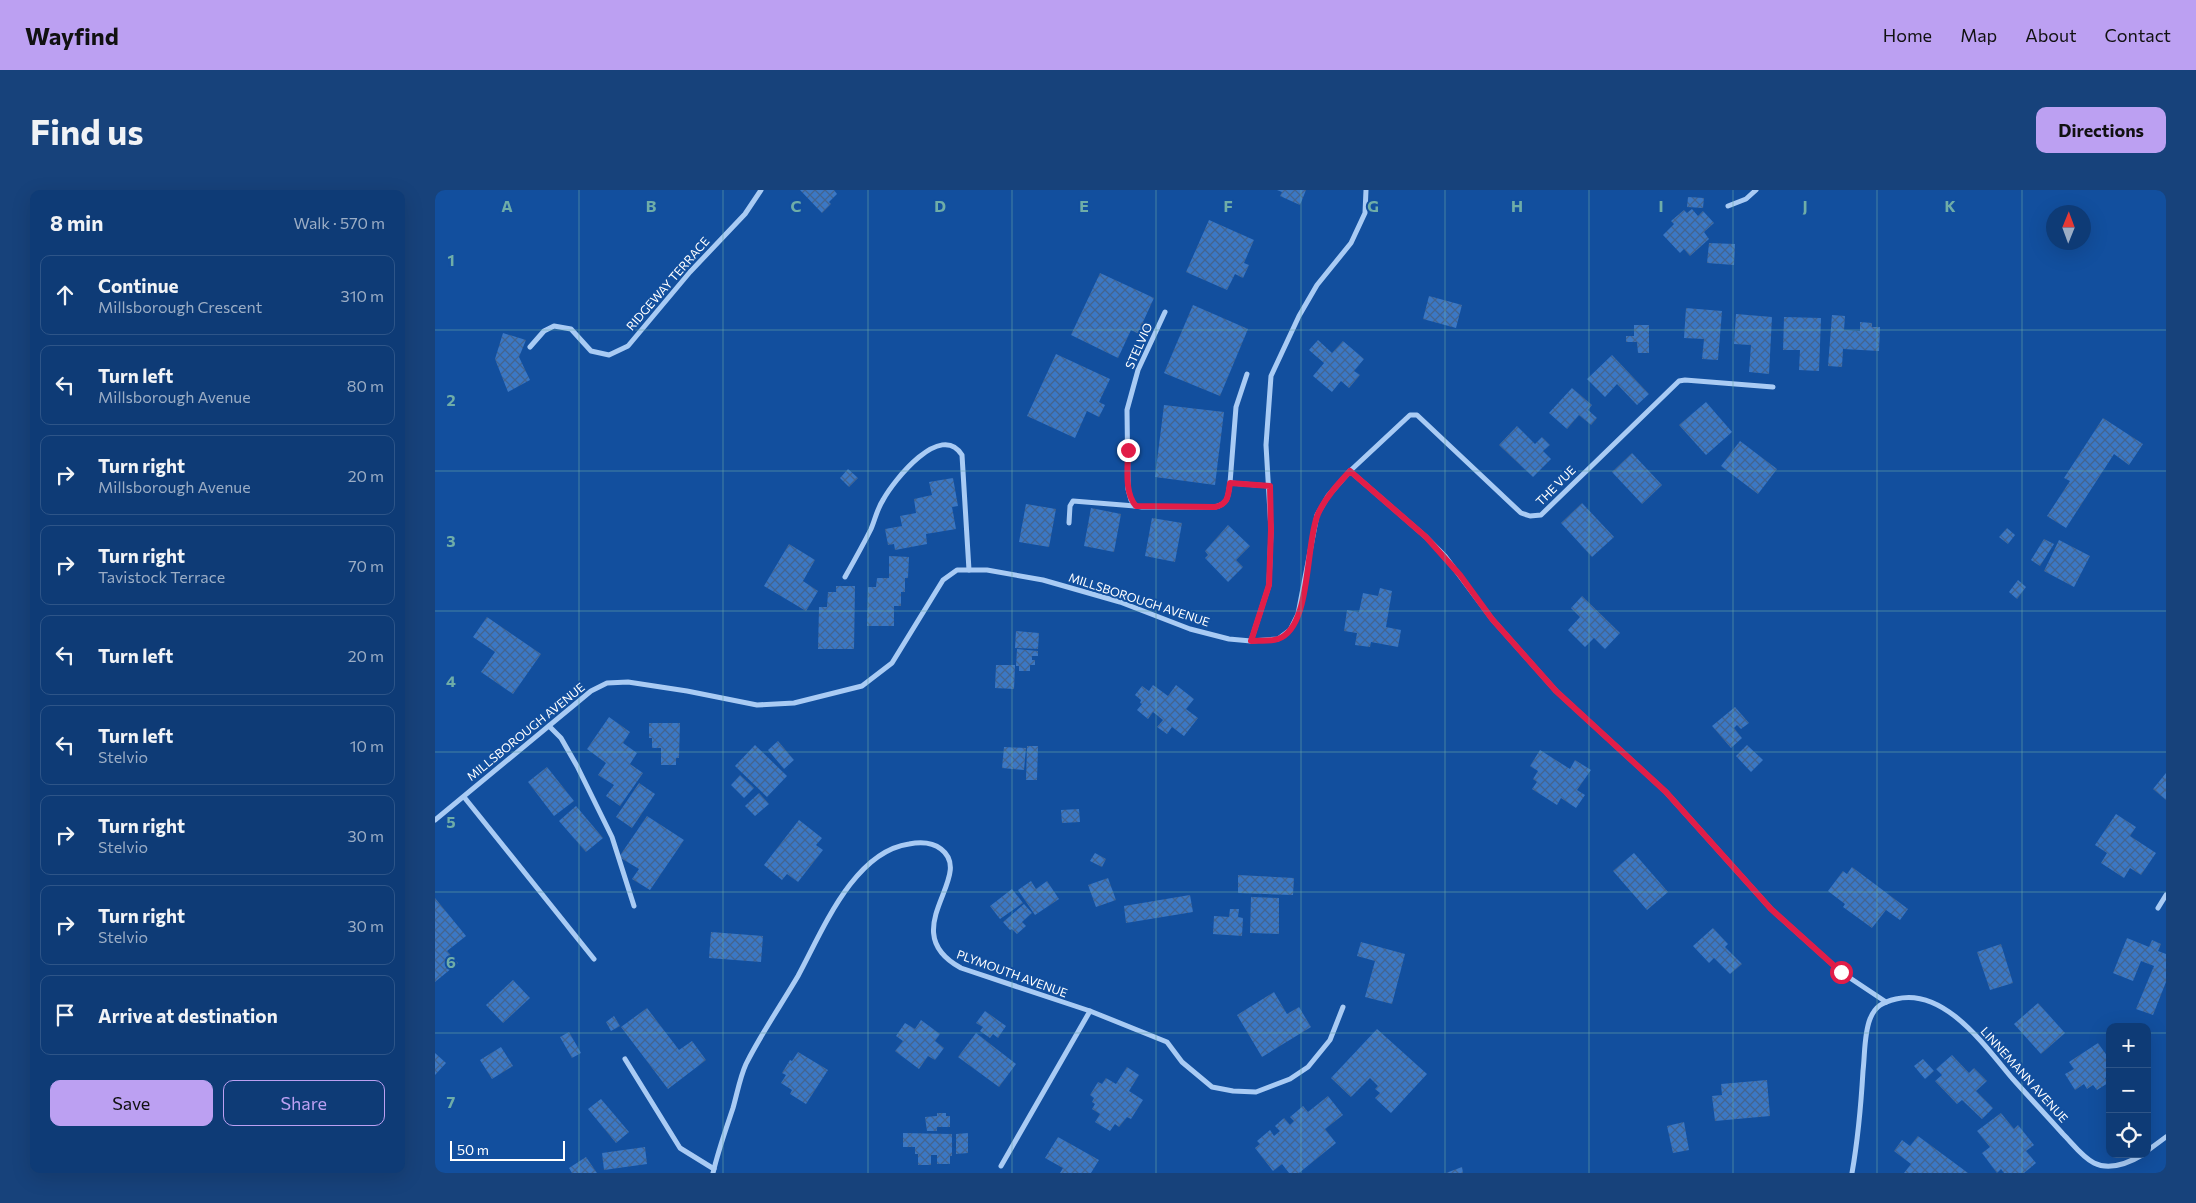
<!DOCTYPE html>
<meta charset="utf-8">
<style>
:root{--surface:#0e3b76;--page:#17427b;--text:#f1f3f6;--muted:#9badc5;--line:#2e5588;--accent:#bca0f2}
body{margin:0;font-family:Commissioner,sans-serif;background:var(--page);color:var(--text)}
.controls{position:absolute;right:15px;bottom:15px;display:grid;overflow:hidden;border-radius:10px;box-shadow:0 5px 20px #0002}
.controls button{width:45px;height:45px;display:grid;place-items:center;padding:0;border:0;border-bottom:1px solid var(--line);background:var(--surface);color:var(--text);font:25px sans-serif}
.compass{position:absolute;left:1611px;top:15px;width:45px;height:45px;border-radius:50%;background:var(--surface);box-shadow:0 5px 20px #0002;rotate:1deg}
.scale{position:absolute;left:15px;bottom:12px;width:115px;box-sizing:border-box;padding-left:5px;border:2px solid #fff;border-top:0;font-size:14px;line-height:18px;white-space:nowrap;color:#fff;-webkit-text-stroke:4px #124f9e;paint-order:stroke}
.stop{position:absolute;width:15px;height:15px;margin:-11px;border:4px solid #e11d48;border-radius:50%;background:#fff}
.stop.end{background:#e11d48;border-color:#fff;box-shadow:0 1px 5px #0008}
.list{margin:0;padding:0;list-style:none}
h2{display:flex;justify-content:space-between;align-items:center;height:65px;margin:0;padding:0 20px;font-size:21px}
h2 small{font-size:16px;font-weight:400;color:var(--muted)}
.list li{display:grid;grid-template-columns:32px 1fr auto;gap:15px;align-items:center;box-sizing:border-box;height:80px;margin:0 10px 10px;padding:0 10px;border:1px solid var(--line);border-radius:10px}
.list b{display:block;font-size:19px;white-space:nowrap}
.list p{margin:0;font-size:16px;white-space:nowrap;color:var(--muted)}
.list em{font-size:16px;font-style:normal;color:var(--muted)}
.actions{display:flex;gap:10px;padding:15px 20px}
.actions a{flex:1;padding:11px 0;border:1px solid var(--accent);border-radius:10px;text-align:center;font-size:18px;color:var(--accent)}
.actions .main{background:var(--accent);color:#111}
.icon{flex:none;width:28px;height:28px;fill:none;stroke:currentColor;stroke-width:2;stroke-linecap:round;stroke-linejoin:round}
.map{position:relative;flex:none;width:1731px;height:983px;overflow:hidden;border-radius:10px}
header{display:flex;align-items:center;gap:30px;box-sizing:border-box;height:70px;padding:0 25px;background:var(--accent);color:#111}
header strong{font-size:24px}
nav{display:flex;gap:28px;margin-inline-start:auto;font-size:18px}
.intro{display:flex;align-items:center;justify-content:space-between;box-sizing:border-box;height:120px;padding:0 30px}
h1{margin:0;font-size:35px}
.button{padding:12px 22px;border-radius:10px;background:var(--accent);color:#111;font-size:18px;font-weight:700}
main{display:flex;gap:30px;padding:0 30px}
aside{flex:1;background:var(--surface);border-radius:10px;box-shadow:0 5px 20px #0002}
.map>svg:first-child{display:block}
</style>
<header>
<strong>Wayfind</strong>
<nav><a>Home</a><a>Map</a><a>About</a><a>Contact</a></nav>
</header>
<div class="intro"><h1>Find us</h1><a class="button">Directions</a></div>
<main>
<aside>
<h2>8 min<small>Walk · 570 m</small></h2>
<ul class="list">
<li><svg class="icon" aria-label="ahead" viewBox="0 0 24 24"><path d="M12 20V5M6 11l6-6 6 6"/></svg><div><b>Continue</b><p>Millsborough Crescent</p></div><em>310 m</em></li>
<li><svg class="icon" aria-label="left" viewBox="0 0 24 24"><path d="M17 20v-9H6M10 6l-5 5 5 5"/></svg><div><b>Turn left</b><p>Millsborough Avenue</p></div><em>80 m</em></li>
<li><svg class="icon" aria-label="right" viewBox="0 0 24 24"><path d="M7 20v-9h11M14 6l5 5-5 5"/></svg><div><b>Turn right</b><p>Millsborough Avenue</p></div><em>20 m</em></li>
<li><svg class="icon" aria-label="right" viewBox="0 0 24 24"><path d="M7 20v-9h11M14 6l5 5-5 5"/></svg><div><b>Turn right</b><p>Tavistock Terrace</p></div><em>70 m</em></li>
<li><svg class="icon" aria-label="left" viewBox="0 0 24 24"><path d="M17 20v-9H6M10 6l-5 5 5 5"/></svg><div><b>Turn left</b></div><em>20 m</em></li>
<li><svg class="icon" aria-label="left" viewBox="0 0 24 24"><path d="M17 20v-9H6M10 6l-5 5 5 5"/></svg><div><b>Turn left</b><p>Stelvio</p></div><em>10 m</em></li>
<li><svg class="icon" aria-label="right" viewBox="0 0 24 24"><path d="M7 20v-9h11M14 6l5 5-5 5"/></svg><div><b>Turn right</b><p>Stelvio</p></div><em>30 m</em></li>
<li><svg class="icon" aria-label="right" viewBox="0 0 24 24"><path d="M7 20v-9h11M14 6l5 5-5 5"/></svg><div><b>Turn right</b><p>Stelvio</p></div><em>30 m</em></li>
<li><svg class="icon" aria-label="arrive" viewBox="0 0 24 24"><path d="M6 21V4h12l-3 4 3 4H6"/></svg><div><b>Arrive at destination</b></div></li>
</ul>
<div class="actions"><a class="main">Save</a><a>Share</a></div>
</aside>
<div class="map">
<svg width="1731" height="983" viewBox="0 0 1731 983">
<defs>
<pattern id="building-cross-hatch" width="8" height="8" patternUnits="userSpaceOnUse" patternTransform="scale(1.25)"><rect width="8" height="8" fill="#3b78c5"/><path d="M0 0l8 8M0 8l8-8" fill="none" stroke="#43648f"/></pattern>
</defs>
<rect width="100%" height="100%" fill="#124f9e"/>
<g fill="url(#building-cross-hatch)">
<polygon points="365,0 399,0 402,4 394,12 396,14 387,23"/>
<polygon points="842,0 871,0 865,15 845,6 847,2"/>
<polygon points="1253,7 1269,8 1268,18 1252,17"/>
<polygon points="1257,19 1263,26 1268,21 1279,33 1269,42 1274,49 1255,66 1249,59 1245,63 1228,45 1239,34 1236,31 1249,20 1252,23"/>
<polygon points="774,30 819,50 809,73 814,75 808,88 800,84 792,100 751,82"/>
<polygon points="1274,53 1300,54 1299,75 1272,73"/>
<polygon points="665,83 719,108 708,132 714,135 708,146 696,140 683,168 636,145"/>
<polygon points="994,106 1027,115 1021,138 988,129"/>
<polygon points="758,115 813,139 785,206 729,183"/>
<polygon points="1251,118 1287,121 1283,170 1267,169 1269,149 1249,148"/>
<polygon points="1301,124 1337,127 1334,184 1314,182 1316,155 1299,154"/>
<polygon points="1397,125 1410,126 1409,140 1425,141 1425,132 1437,133 1437,137 1445,137 1444,161 1408,159 1407,177 1393,176"/>
<polygon points="1349,127 1386,128 1384,181 1364,180 1365,160 1348,160"/>
<polygon points="1199,135 1214,135 1214,163 1203,163 1202,152 1191,152 1191,146 1199,146"/>
<polygon points="68,143 91,150 84,167 95,190 73,202 60,169"/>
<polygon points="883,150 897,163 908,151 929,169 919,181 925,185 914,198 906,191 897,202 878,186 889,173 874,160"/>
<polygon points="621,164 675,189 664,212 670,215 664,227 652,221 640,248 592,226"/>
<polygon points="1177,165 1214,204 1202,215 1182,194 1170,207 1152,189"/>
<polygon points="1137,198 1157,215 1153,220 1162,228 1156,235 1144,225 1132,239 1114,223"/>
<polygon points="1271,212 1297,242 1271,265 1244,235"/>
<polygon points="729,215 789,222 780,295 720,287"/>
<polygon points="1668,228 1708,254 1694,275 1679,264 1631,338 1612,326 1635,291 1629,288"/>
<polygon points="1082,236 1100,254 1107,247 1115,255 1108,261 1116,269 1098,287 1064,255"/>
<polygon points="1305,251 1342,279 1323,304 1286,276"/>
<polygon points="1197,263 1227,295 1207,314 1177,282"/>
<polygon points="413,279 423,288 414,297 405,288"/>
<polygon points="518,288 523,316 517,317 521,339 491,344 492,354 460,360 459,354 453,355 450,339 467,336 465,326 481,323 479,309 497,305 494,292"/>
<polygon points="1147,313 1179,347 1157,367 1126,333"/>
<polygon points="591,314 621,319 614,357 584,352"/>
<polygon points="656,318 686,324 679,362 649,356"/>
<polygon points="717,328 747,333 740,372 710,366"/>
<polygon points="793,335 815,356 801,370 808,377 793,392 770,368 773,365 770,361"/>
<polygon points="1572,338 1580,345 1573,354 1564,347"/>
<polygon points="1609,349 1619,354 1605,376 1596,370"/>
<polygon points="1624,350 1655,366 1639,397 1609,381"/>
<polygon points="354,354 380,370 368,391 383,401 371,421 329,396"/>
<polygon points="454,366 474,367 473,388 470,388 470,402 466,402 466,416 459,416 459,436 432,436 433,397 441,397 442,388 454,388"/>
<polygon points="1583,390 1591,397 1582,409 1574,402"/>
<polygon points="401,396 420,396 419,459 383,459 384,417 392,417 393,402 401,402"/>
<polygon points="945,398 957,401 951,437 966,440 963,457 936,452 935,457 920,455 922,443 909,441 912,420 924,422 928,403 943,406"/>
<polygon points="1147,406 1185,443 1170,459 1159,448 1150,457 1133,440 1145,427 1136,418"/>
<polygon points="52,427 106,464 78,504 46,482 60,462 38,447"/>
<polygon points="581,441 604,443 603,459 580,458"/>
<polygon points="582,459 603,461 603,466 597,466 597,470 600,470 600,475 595,475 595,481 584,481 584,476 581,476"/>
<polygon points="561,475 580,475 579,499 560,498"/>
<polygon points="718,495 733,506 741,495 759,509 751,519 763,528 749,546 737,537 732,544 722,537 728,530 718,522 713,529 702,520 707,514 705,513 706,510 700,505 707,496 714,501"/>
<polygon points="1300,517 1314,533 1306,539 1302,535 1299,538 1307,548 1296,558 1277,536"/>
<polygon points="174,527 195,542 188,553 202,563 195,574 208,583 185,616 171,606 179,595 163,585 171,573 152,559"/>
<polygon points="214,533 245,533 244,568 241,568 241,575 226,575 226,558 217,558 217,548 214,548"/>
<polygon points="343,551 359,570 349,579 333,560"/>
<polygon points="320,555 352,586 332,607 300,576"/>
<polygon points="1312,555 1328,570 1316,582 1301,566"/>
<polygon points="592,556 603,556 602,590 591,590"/>
<polygon points="569,557 591,558 589,580 567,578"/>
<polygon points="1105,560 1135,579 1140,570 1156,580 1142,600 1150,605 1141,618 1126,608 1122,615 1097,599 1102,592 1098,589 1103,581 1095,576"/>
<polygon points="112,577 139,611 119,626 93,592"/>
<polygon points="1731,583 1731,610 1718,599"/>
<polygon points="305,585 319,598 309,608 296,595"/>
<polygon points="204,593 220,604 197,638 181,627"/>
<polygon points="324,603 334,614 320,626 310,616"/>
<polygon points="141,616 168,648 151,662 124,631"/>
<polygon points="644,619 645,632 627,633 626,620"/>
<polygon points="1681,624 1701,637 1695,646 1721,663 1706,685 1695,678 1689,688 1666,673 1672,663 1660,655"/>
<polygon points="212,626 249,650 215,700 197,689 204,679 184,667"/>
<polygon points="364,630 387,648 381,655 388,660 363,692 352,684 347,690 329,675"/>
<polygon points="660,663 671,669 667,677 655,671"/>
<polygon points="1199,663 1233,702 1212,720 1178,681"/>
<polygon points="1417,677 1473,719 1465,730 1451,720 1437,738 1408,717 1410,714 1393,701 1408,681 1412,684"/>
<polygon points="803,685 859,688 858,705 803,703"/>
<polygon points="673,688 681,710 661,717 653,695"/>
<polygon points="596,691 601,699 612,691 624,709 600,725 583,700"/>
<polygon points="577,699 588,713 565,729 555,716"/>
<polygon points="755,705 758,722 691,733 689,716"/>
<polygon points="816,707 844,708 844,744 815,743"/>
<polygon points="0,708 31,746 12,761 23,773 0,792"/>
<polygon points="589,714 597,723 587,732 591,736 582,744 577,739 575,740 568,732"/>
<polygon points="795,719 804,719 803,727 808,728 807,746 778,744 779,726 794,727"/>
<polygon points="1278,738 1293,754 1290,757 1307,774 1295,784 1279,768 1274,773 1258,756"/>
<polygon points="276,742 328,746 326,772 274,768"/>
<polygon points="1692,748 1714,757 1717,750 1726,754 1723,761 1731,764 1731,792 1718,825 1701,819 1719,776 1706,771 1698,791 1678,783"/>
<polygon points="926,752 970,764 957,814 930,807 940,771 922,766"/>
<polygon points="1566,754 1578,793 1555,800 1542,762"/>
<polygon points="78,790 95,808 68,833 51,815"/>
<polygon points="839,802 852,824 864,817 876,837 827,867 802,825"/>
<polygon points="1603,813 1630,843 1606,864 1579,834"/>
<polygon points="212,818 244,860 257,851 271,870 233,899 186,837"/>
<polygon points="550,821 571,836 563,848 558,844 555,848 545,841 548,837 541,833"/>
<polygon points="179,826 185,836 176,841 171,832"/>
<polygon points="486,830 505,844 500,851 509,858 500,870 493,866 484,879 460,861 468,851 461,846 470,833 480,839"/>
<polygon points="942,839 992,884 956,923 940,908 945,903 940,899 943,896 935,888 916,907 896,888"/>
<polygon points="134,842 146,863 137,868 125,847"/>
<polygon points="541,843 581,874 564,897 523,867"/>
<polygon points="1663,853 1675,870 1675,885 1670,888 1673,893 1662,900 1658,895 1652,899 1649,894 1640,900 1630,884 1639,879 1634,872"/>
<polygon points="66,857 78,876 57,889 45,870"/>
<polygon points="363,862 393,880 371,914 355,904 357,900 346,893 351,885 347,883 355,870 357,871"/>
<polygon points="0,863 11,873 0,885"/>
<polygon points="1517,865 1534,883 1539,878 1552,891 1541,901 1558,918 1547,929 1527,910 1522,914 1500,891 1507,885 1501,879"/>
<polygon points="1488,869 1499,881 1490,889 1479,876"/>
<polygon points="692,877 704,885 694,901 708,910 696,929 692,927 684,937 680,934 675,941 660,932 665,924 657,919 660,914 657,912 659,908 655,905 663,892 667,894 671,888 681,894"/>
<polygon points="1332,890 1335,926 1280,931 1277,906 1287,905 1286,894"/>
<polygon points="893,906 908,925 890,939 901,953 864,983 854,983 847,974 838,981 820,958 825,954 822,951 835,940 839,946 845,941 840,936 849,928 855,935 859,931 855,927 868,916 873,922"/>
<polygon points="166,909 194,942 181,953 153,919"/>
<polygon points="502,923 511,923 511,926 515,926 515,937 502,937 502,941 492,941 490,927 502,926"/>
<polygon points="1566,923 1579,939 1583,935 1599,955 1591,961 1601,973 1589,983 1569,983 1566,979 1562,983 1547,963 1555,957 1542,941"/>
<polygon points="1249,932 1254,960 1238,963 1232,936"/>
<polygon points="468,943 517,944 517,966 515,966 515,974 502,974 502,965 496,965 496,975 483,975 483,964 480,964 480,957 468,957"/>
<polygon points="533,943 533,963 521,964 521,944"/>
<polygon points="1483,946 1533,983 1469,983 1476,974 1459,961 1467,950 1475,956"/>
<polygon points="623,947 664,970 656,983 625,983 628,978 610,968"/>
<polygon points="210,957 212,974 169,980 167,963"/>
<polygon points="151,967 162,983 137,983 134,978"/>
<polygon points="1027,977 1028,983 1011,983"/>
</g>
<g fill="none" stroke-linecap="round" stroke-linejoin="round">
<g stroke="#a9cbf4" stroke-width="5">
<polyline points="1293,16 1311,9 1321,0"/>
<path d="M730,122l-27,58 -11,40 1,79 3,11 4,6 7,1h73c14,-3 13,-12 15,-24l40,3"/>
<polyline points="95,157 109,141 119,136 136,139 156,161 174,165 193,156 255,82 310,24 326,0"/>
<polyline points="915,281 991,347 1010,366 1057,429 1121,501 1231,602 1336,719 1406,782 1451,812"/>
<polyline points="795,293 801,217 812,184"/>
<polyline points="634,333 635,316 638,311 700,316"/>
<path d="M410,387c9,-16 18,-32 26,-48 4,-9 6,-20 12,-29 11,-20 58,-79 79,-45l7,115"/>
<polyline points="816,451 834,395 836,340 831,255 836,186 864,126 882,95 916,53 930,23 931,0"/>
<polyline points="114,536 126,548 142,576 177,647 199,716"/>
<polyline points="29,607 159,769"/>
<polyline points="0,630 156,501 172,493 193,492 252,501 322,515 359,513 427,496 457,473 508,390 522,380 552,380 608,390 685,412 755,439 794,449 816,451 843,449 855,440 863,424 882,325 893,306 915,281 975,225 982,225 1086,323 1095,326 1106,325 1244,191 1250,190 1338,197"/>
<polyline points="1723,718 1731,705"/>
<polyline points="190,869 245,958 279,979"/>
<polyline points="1712,961 1731,947"/>
<polyline points="566,976 655,821"/>
<path d="M278,983c5,-22 13,-44 20,-65 4,-14 7,-31 13,-44 15,-30 35,-59 52,-88 24,-44 55,-124 111,-132 11,-2 23,-2 32,5 36,27 -48,82 20,119l129,43 77,31 15,20 30,25 21,4 23,1 34,-13 18,-12 22,-27 13,-33"/>
<path d="M1417,983c6,-34 9,-68 11,-102 2,-17 1,-37 7,-52 5,-13 13,-17 26,-20 48,-12 89,47 116,79 17,19 34,37 51,56 9,9 19,23 31,29 16,8 35,0 50,-9"/>
</g>
</g>
<g fill="none" stroke-linecap="round" stroke-linejoin="round">
<path stroke="#e11d48" stroke-width="6" d="M693,260c0,17 -4,43 8,56l79,1c14,-3 13,-12 15,-24l40,3 1,44 -2,55 -18,56c8,-1 19,1 27,-2 34,-11 27,-96 40,-125 7,-16 20,-30 32,-43l76,66 34,38 32,44 64,72 110,101 105,117 70,63"/>
</g>
<path fill="none" stroke="#6fada8" stroke-width="1" stroke-opacity="0.55" d="M144,0v983M288,0v983M433,0v983M577,0v983M721,0v983M866,0v983M1010,0v983M1154,0v983M1298,0v983M1442,0v983M1587,0v983M0,140h1731M0,281h1731M0,421h1731M0,562h1731M0,702h1731M0,843h1675M1712,843h19"/>
<g text-anchor="middle" stroke-width="4" stroke-linejoin="round" paint-order="stroke">
<g font-size="12" fill="#fff" stroke="#124f9e">
<text transform="translate(233 94) rotate(-49)" y="4">RIDGEWAY TERRACE</text>
<text transform="translate(704 156) rotate(-66)" y="4">STELVIO</text>
<text transform="translate(1121 296) rotate(-45)" y="4">THE VUE</text>
<text transform="translate(704 410) rotate(18)" y="4">MILLSBOROUGH AVENUE</text>
<text transform="translate(91 542) rotate(-39)" y="4">MILLSBOROUGH AVENUE</text>
<text transform="translate(577 784) rotate(20)" y="4">PLYMOUTH AVENUE</text>
<text transform="translate(1589 885) rotate(48)" y="4">LINNEMANN AVENUE</text>
</g>
</g>
<g font-size="16" text-anchor="middle" font-weight="bold" fill="#6fada8" stroke="#124f9e" stroke-width="4" stroke-linejoin="round" paint-order="stroke">
<text x="72" y="22">A</text>
<text x="216" y="22">B</text>
<text x="361" y="22">C</text>
<text x="505" y="22">D</text>
<text x="649" y="22">E</text>
<text x="793" y="22">F</text>
<text x="938" y="22">G</text>
<text x="1082" y="22">H</text>
<text x="1226" y="22">I</text>
<text x="1370" y="22">J</text>
<text x="1515" y="22">K</text>
<text x="16" y="76">1</text>
<text x="16" y="216">2</text>
<text x="16" y="357">3</text>
<text x="16" y="497">4</text>
<text x="16" y="638">5</text>
<text x="16" y="778">6</text>
<text x="16" y="918">7</text>
</g>
</svg>
<div class="controls">
<button>+</button>
<button>−</button>
<button><svg class="icon" aria-label="locate" viewBox="0 0 24 24"><circle cx="12" cy="12" r="6"/><path d="M12 2v4M12 18v4M2 12h4M18 12h4"/></svg></button>
</div>
<svg class="compass" viewBox="-18 -18 36 36"><path d="M0-13l5 13h-10z" fill="#e53935"/><path d="M0 13l5-13h-10z" fill="#9badc5"/></svg>
<div class="scale">50 m</div>
<div class="stop" style="left:1406px;top:782px"></div>
<div class="stop end" style="left:693px;top:260px"></div>
</div>
</main>
